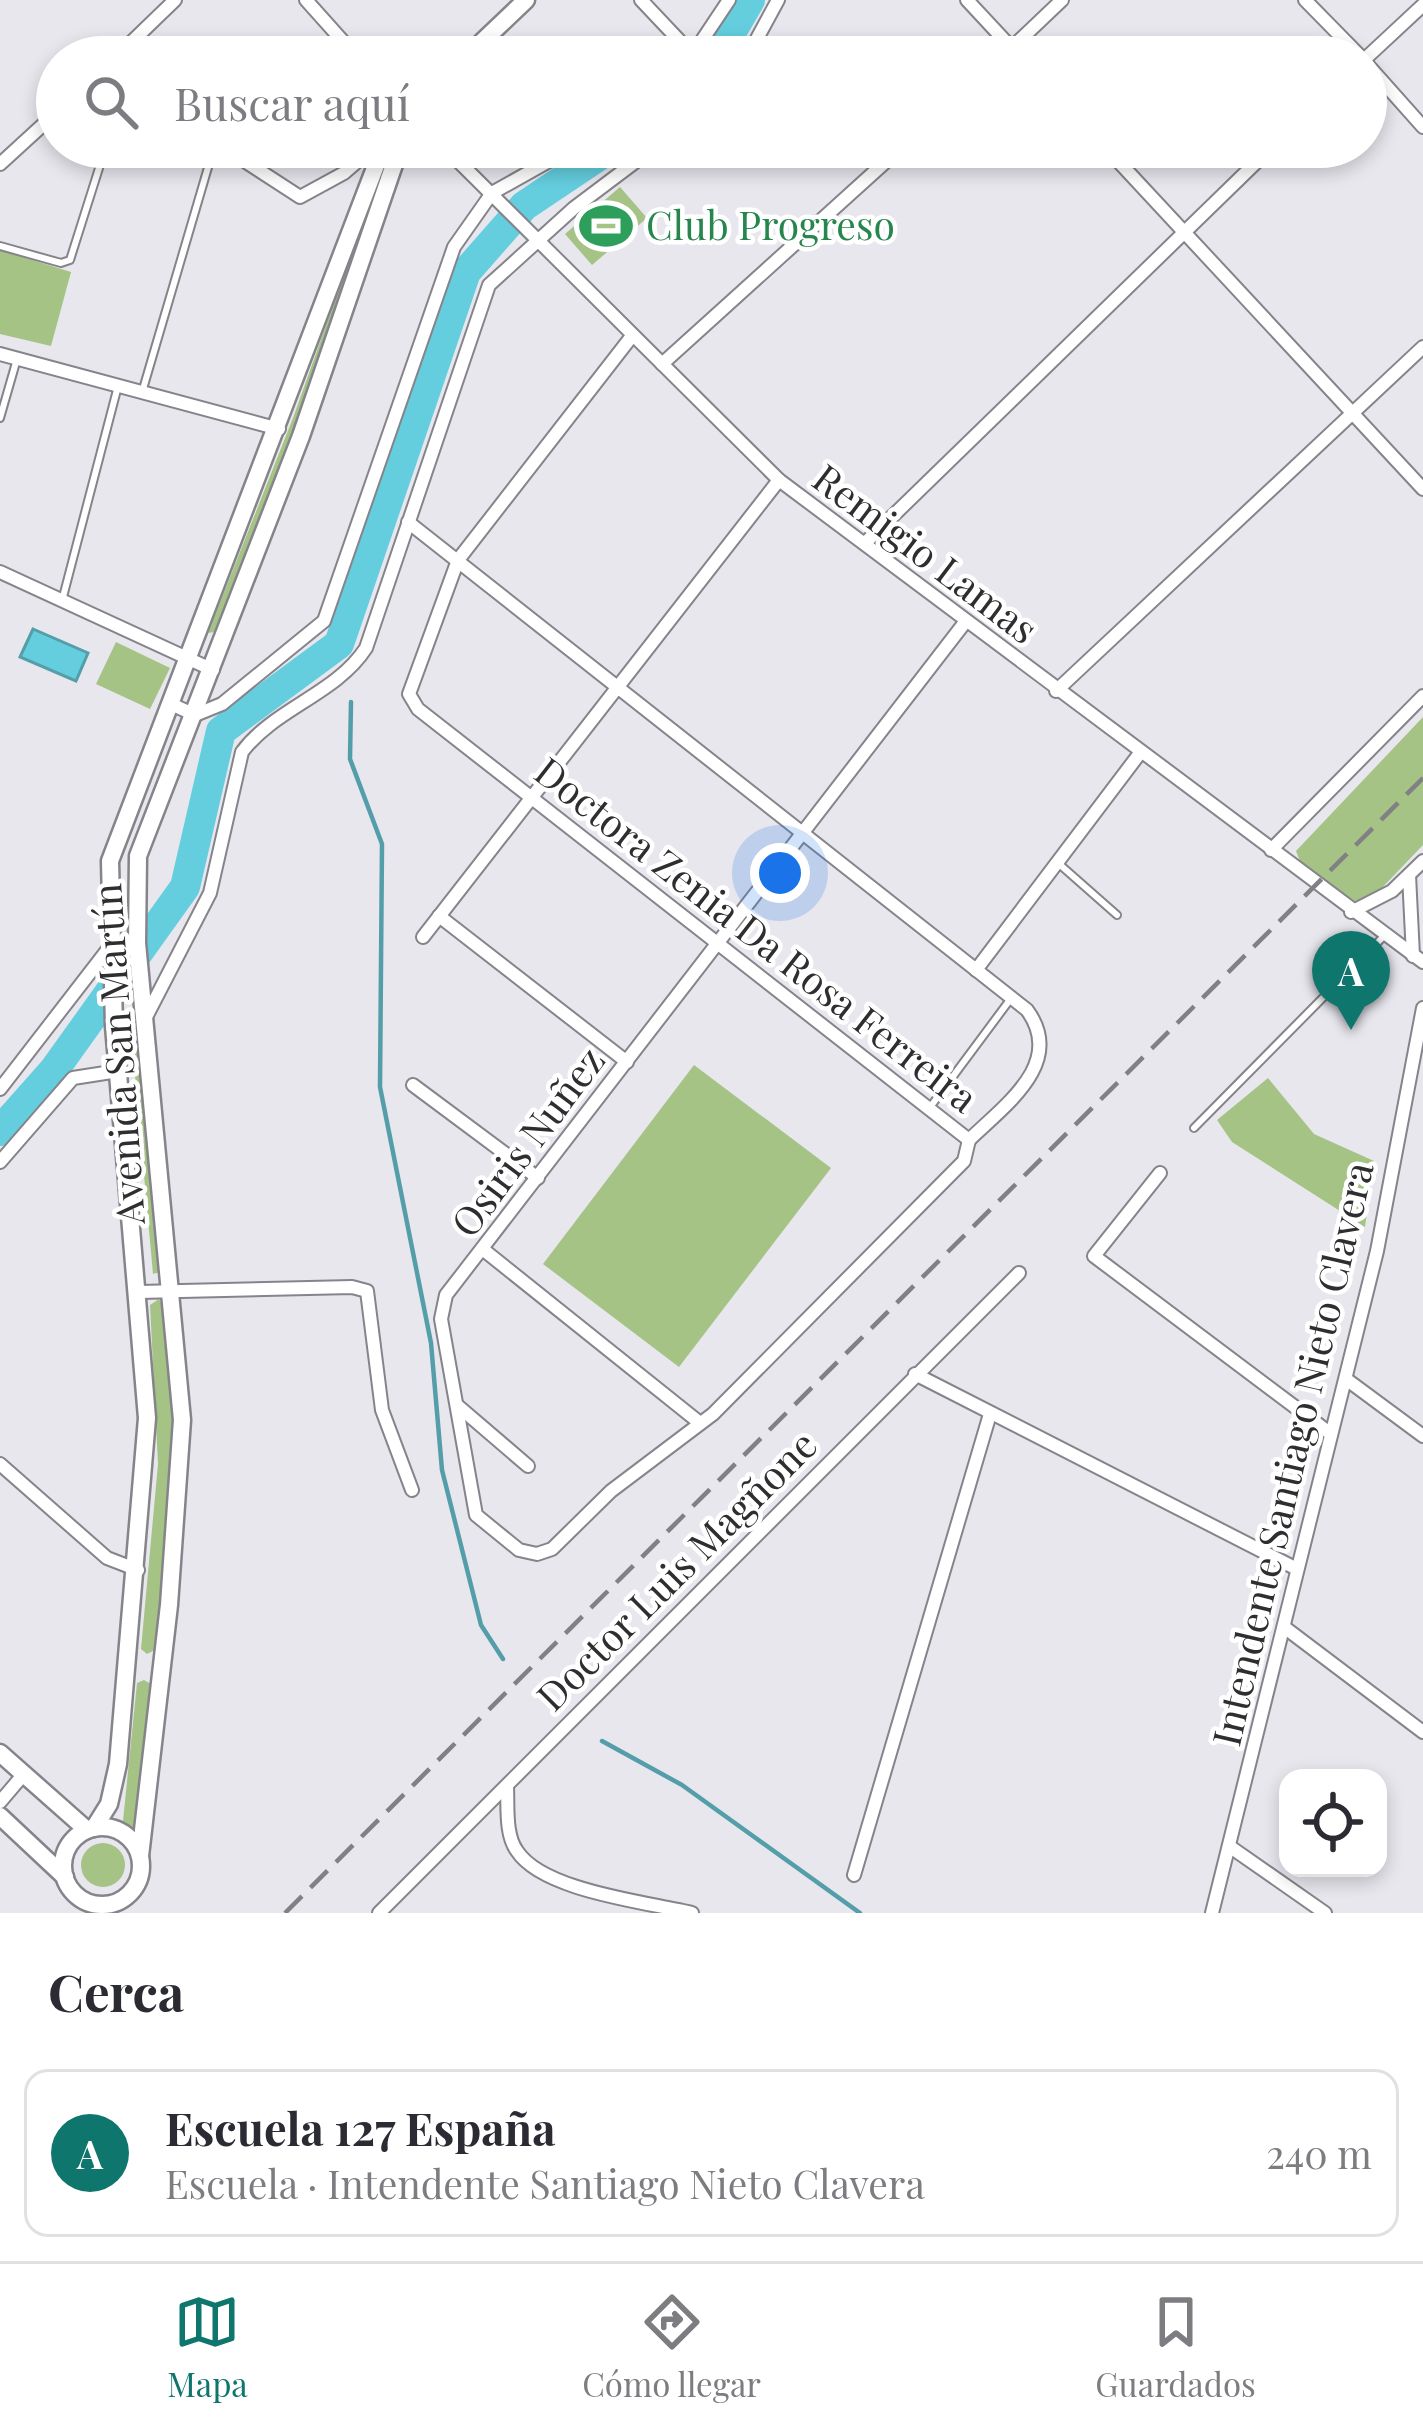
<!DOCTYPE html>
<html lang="es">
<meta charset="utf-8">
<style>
:root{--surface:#fff;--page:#f2f2f3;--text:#2b2b33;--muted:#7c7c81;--line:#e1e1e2;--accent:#0f766e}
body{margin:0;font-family:"Playfair Display",serif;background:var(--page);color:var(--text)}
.controls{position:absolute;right:36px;bottom:36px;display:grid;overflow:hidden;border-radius:24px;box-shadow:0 6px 18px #0003}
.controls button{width:108px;height:108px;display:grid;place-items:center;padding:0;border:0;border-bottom:3px solid var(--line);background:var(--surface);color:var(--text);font:60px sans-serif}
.you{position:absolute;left:780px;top:873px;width:42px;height:42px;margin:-30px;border:9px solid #fff;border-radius:50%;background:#1a73e8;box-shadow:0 0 0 18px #1a73e833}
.badge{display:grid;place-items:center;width:78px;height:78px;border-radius:50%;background:var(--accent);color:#fff;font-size:39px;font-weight:700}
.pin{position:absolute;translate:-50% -99px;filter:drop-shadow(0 3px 6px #0008)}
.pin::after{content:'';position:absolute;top:63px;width:42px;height:36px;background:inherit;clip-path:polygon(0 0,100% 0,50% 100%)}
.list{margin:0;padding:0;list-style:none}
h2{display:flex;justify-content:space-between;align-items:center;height:156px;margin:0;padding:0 48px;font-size:51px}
h2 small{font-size:39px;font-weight:400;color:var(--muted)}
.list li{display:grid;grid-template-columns:78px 1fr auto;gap:36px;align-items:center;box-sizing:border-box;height:168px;margin:0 24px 24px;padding:0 24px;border:3px solid var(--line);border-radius:24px}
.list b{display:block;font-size:45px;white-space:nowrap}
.list p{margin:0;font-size:39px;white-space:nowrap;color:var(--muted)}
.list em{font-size:39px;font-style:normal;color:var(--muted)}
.icon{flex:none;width:66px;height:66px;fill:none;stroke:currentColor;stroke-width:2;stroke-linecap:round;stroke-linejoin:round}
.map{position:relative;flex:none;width:1423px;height:1913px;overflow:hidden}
.search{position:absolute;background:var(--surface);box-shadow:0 6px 18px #0003;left:36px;right:36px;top:36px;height:132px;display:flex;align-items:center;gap:30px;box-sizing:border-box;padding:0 42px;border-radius:66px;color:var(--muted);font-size:45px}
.sheet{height:348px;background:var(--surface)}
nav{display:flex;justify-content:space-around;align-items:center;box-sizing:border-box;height:168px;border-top:3px solid var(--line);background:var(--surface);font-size:33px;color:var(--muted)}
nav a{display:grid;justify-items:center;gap:6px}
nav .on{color:var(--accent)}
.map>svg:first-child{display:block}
</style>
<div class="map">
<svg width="1423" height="1913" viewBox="0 0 1423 1913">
<rect width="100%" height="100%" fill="#e8e7ee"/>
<g fill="#a4c385">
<polygon points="381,171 298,421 214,632 208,633 293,418"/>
<polygon points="620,187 647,218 592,265 565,234"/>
<polygon points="0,250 71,272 51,346 0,334"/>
<polygon points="116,642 170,668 150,709 96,684"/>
<polygon points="1423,717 1423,845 1379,891 1355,901 1301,864 1296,851"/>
<polygon points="135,1032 160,1272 153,1274 133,1054"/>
<polygon points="694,1065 831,1168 679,1367 543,1264"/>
<polygon points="1268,1078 1314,1134 1374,1161 1365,1227 1232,1142 1217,1120"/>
<path d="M159,1299c32,53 3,282 -4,351l-8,4 -6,-5 17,-185 -8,-159z"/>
<polygon points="144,1680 151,1684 136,1834 123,1821 137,1683"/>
<circle cx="103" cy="1865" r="22"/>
</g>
<polygon fill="#64cedf" stroke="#549eaa" stroke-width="3" points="33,629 88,653 76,681 20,657"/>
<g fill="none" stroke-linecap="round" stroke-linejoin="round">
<g stroke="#549eaa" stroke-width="4.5">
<polyline points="351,702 350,759 382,844 380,1087 431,1343 442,1470 481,1625 503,1659"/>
<polyline points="602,1741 682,1785 860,1913"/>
</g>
<g stroke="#64cedf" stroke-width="30">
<polyline points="717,57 750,0"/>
<polyline points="0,1131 54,1070 185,887 221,731 339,644 466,272 524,206 612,147"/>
</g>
<g stroke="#85848a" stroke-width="10">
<g id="service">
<polyline points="0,246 61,263 70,260 100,165 99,147"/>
<polyline points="143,389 214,147"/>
<polyline points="0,418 17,359"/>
<polyline points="63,597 118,386"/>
<polyline points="1058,863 1117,915"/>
<polyline points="931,1106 1012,997"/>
<polyline points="1194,1128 1385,935"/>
</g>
</g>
<g stroke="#85848a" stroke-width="16">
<g id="minor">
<polyline points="306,0 357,57"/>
<polyline points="641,0 693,55"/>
<polyline points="967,0 1020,57"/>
<polyline points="1305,0 1361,57"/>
<polyline points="116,57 175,0"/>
<polyline points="691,57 729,0"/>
<polyline points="747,57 778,0"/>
<polyline points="1002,57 1062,0"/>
<polyline points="1366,58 1423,5"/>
<polyline points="1366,63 1423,127"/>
<polyline points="223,147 300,197 344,173 374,147"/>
<polyline points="444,147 779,480 1423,962"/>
<polyline points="1105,147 1423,489"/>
<polyline points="0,164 57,112"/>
<polyline points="0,354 279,429"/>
<polyline points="662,364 902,147"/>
<path d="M408,522l619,488c39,53 -22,95 -58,130l-551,-431 -9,-15 49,-134 174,-224"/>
<polyline points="865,543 1272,147"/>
<polyline points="0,572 213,670"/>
<polyline points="966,621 446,1295 441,1319 476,1515 519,1550 537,1554 552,1549 611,1491 713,1414 964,1161 969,1140"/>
<polyline points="1056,691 1423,347"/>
<polyline points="171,704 195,715 222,704 324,621 454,247 492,193 574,147"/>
<polyline points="1271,850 1423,696"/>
<polyline points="1409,875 1413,956"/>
<polyline points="1351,912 1392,891 1423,861"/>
<polyline points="439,916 627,1062"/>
<polyline points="423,937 779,480"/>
<polyline points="976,970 1140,753"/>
<path d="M145,1019l65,-126 32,-141c33,-44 94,-58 124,-104l123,-363 85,-77 81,-61"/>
<polyline points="413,1085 538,1178"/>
<polyline points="0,1089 109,948"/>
<polyline points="0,1162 73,1078 118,1071"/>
<polyline points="1160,1173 1094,1256 1331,1434"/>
<polyline points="485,1251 700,1423"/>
<polyline points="139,1292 352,1287 367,1291 382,1410 412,1490"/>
<polyline points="915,1374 1297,1569"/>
<polyline points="1346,1379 1423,1436"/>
<polyline points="458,1406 528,1466"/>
<polyline points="0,1464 107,1558 138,1570"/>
<polyline points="1284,1627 1423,1732"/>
<path d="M507,1787c1,19 -2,48 10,64 26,40 129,51 175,62"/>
<polyline points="0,1802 23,1775"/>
<polyline points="1229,1846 1325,1913"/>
<polyline points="854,1875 990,1414"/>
<polyline points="379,1913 1019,1273"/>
<polyline points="1212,1913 1377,1251 1423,1008"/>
</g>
</g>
<g stroke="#85848a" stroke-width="21">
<g id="tertiary">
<polyline points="466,57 526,0"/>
<polyline points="0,1753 87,1830"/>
<polyline points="0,1816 65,1877"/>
<circle cx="102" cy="1866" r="39"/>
<polyline points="94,1828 109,1804 118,1764 147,1418 114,1026 110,861 383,147"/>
<polyline points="140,1856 169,1605 182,1420 137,943 138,856 301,436 400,147"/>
</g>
</g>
<use href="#service" stroke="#fff" stroke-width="6"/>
<use href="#minor" stroke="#fff" stroke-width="12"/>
<use href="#tertiary" stroke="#fff" stroke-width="16"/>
<polyline stroke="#818085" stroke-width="4.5" stroke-dasharray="24 12" stroke-linecap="butt" points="285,1913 1423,778"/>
</g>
<defs>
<g id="stadium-bare" transform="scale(4.14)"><path d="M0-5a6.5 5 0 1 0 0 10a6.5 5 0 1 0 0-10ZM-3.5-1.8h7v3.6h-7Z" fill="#2e9e5b" stroke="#fff" stroke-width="2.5" paint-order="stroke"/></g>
</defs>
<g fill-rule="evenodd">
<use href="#stadium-bare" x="606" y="226"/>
</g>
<g text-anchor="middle" stroke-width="9" stroke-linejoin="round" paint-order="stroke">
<g font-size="39" fill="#27864d" stroke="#fff" text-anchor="start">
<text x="646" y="240">Club Progreso</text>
</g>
<g font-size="39" fill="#2e2e30" stroke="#fff">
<text transform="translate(925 554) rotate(37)" y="14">Remigio Lamas</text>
<text transform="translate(756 935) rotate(38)" y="14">Doctora Zenia Da Rosa Ferreira</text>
<text transform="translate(119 1054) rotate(-94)" y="14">Avenida San Martín</text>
<text transform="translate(528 1142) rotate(-53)" y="14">Osiris Nuñez</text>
<text transform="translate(1293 1454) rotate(-77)" y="14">Intendente Santiago Nieto Clavera</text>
<text transform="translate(677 1571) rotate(-45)" y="14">Doctor Luis Magñone</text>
</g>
</g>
</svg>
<div class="controls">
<button><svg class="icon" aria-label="locate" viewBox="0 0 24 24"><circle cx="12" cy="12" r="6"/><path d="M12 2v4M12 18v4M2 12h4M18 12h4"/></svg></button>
</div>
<div class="you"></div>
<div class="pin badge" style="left:1351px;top:1030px">A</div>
<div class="search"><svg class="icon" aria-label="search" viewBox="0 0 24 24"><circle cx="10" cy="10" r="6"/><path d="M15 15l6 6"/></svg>Buscar aquí</div>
</div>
<section class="sheet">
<h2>Cerca<small></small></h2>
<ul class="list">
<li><span class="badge">A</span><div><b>Escuela 127 España</b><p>Escuela · Intendente Santiago Nieto Clavera</p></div><em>240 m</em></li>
</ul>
</section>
<nav>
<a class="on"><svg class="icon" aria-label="map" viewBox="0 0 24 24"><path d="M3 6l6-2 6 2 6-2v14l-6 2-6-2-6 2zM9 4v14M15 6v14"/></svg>Mapa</a>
<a><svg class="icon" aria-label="directions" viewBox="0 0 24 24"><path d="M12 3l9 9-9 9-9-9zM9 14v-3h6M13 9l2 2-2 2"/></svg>Cómo llegar</a>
<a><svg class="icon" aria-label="saved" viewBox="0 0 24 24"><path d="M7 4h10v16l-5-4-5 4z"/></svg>Guardados</a>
</nav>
